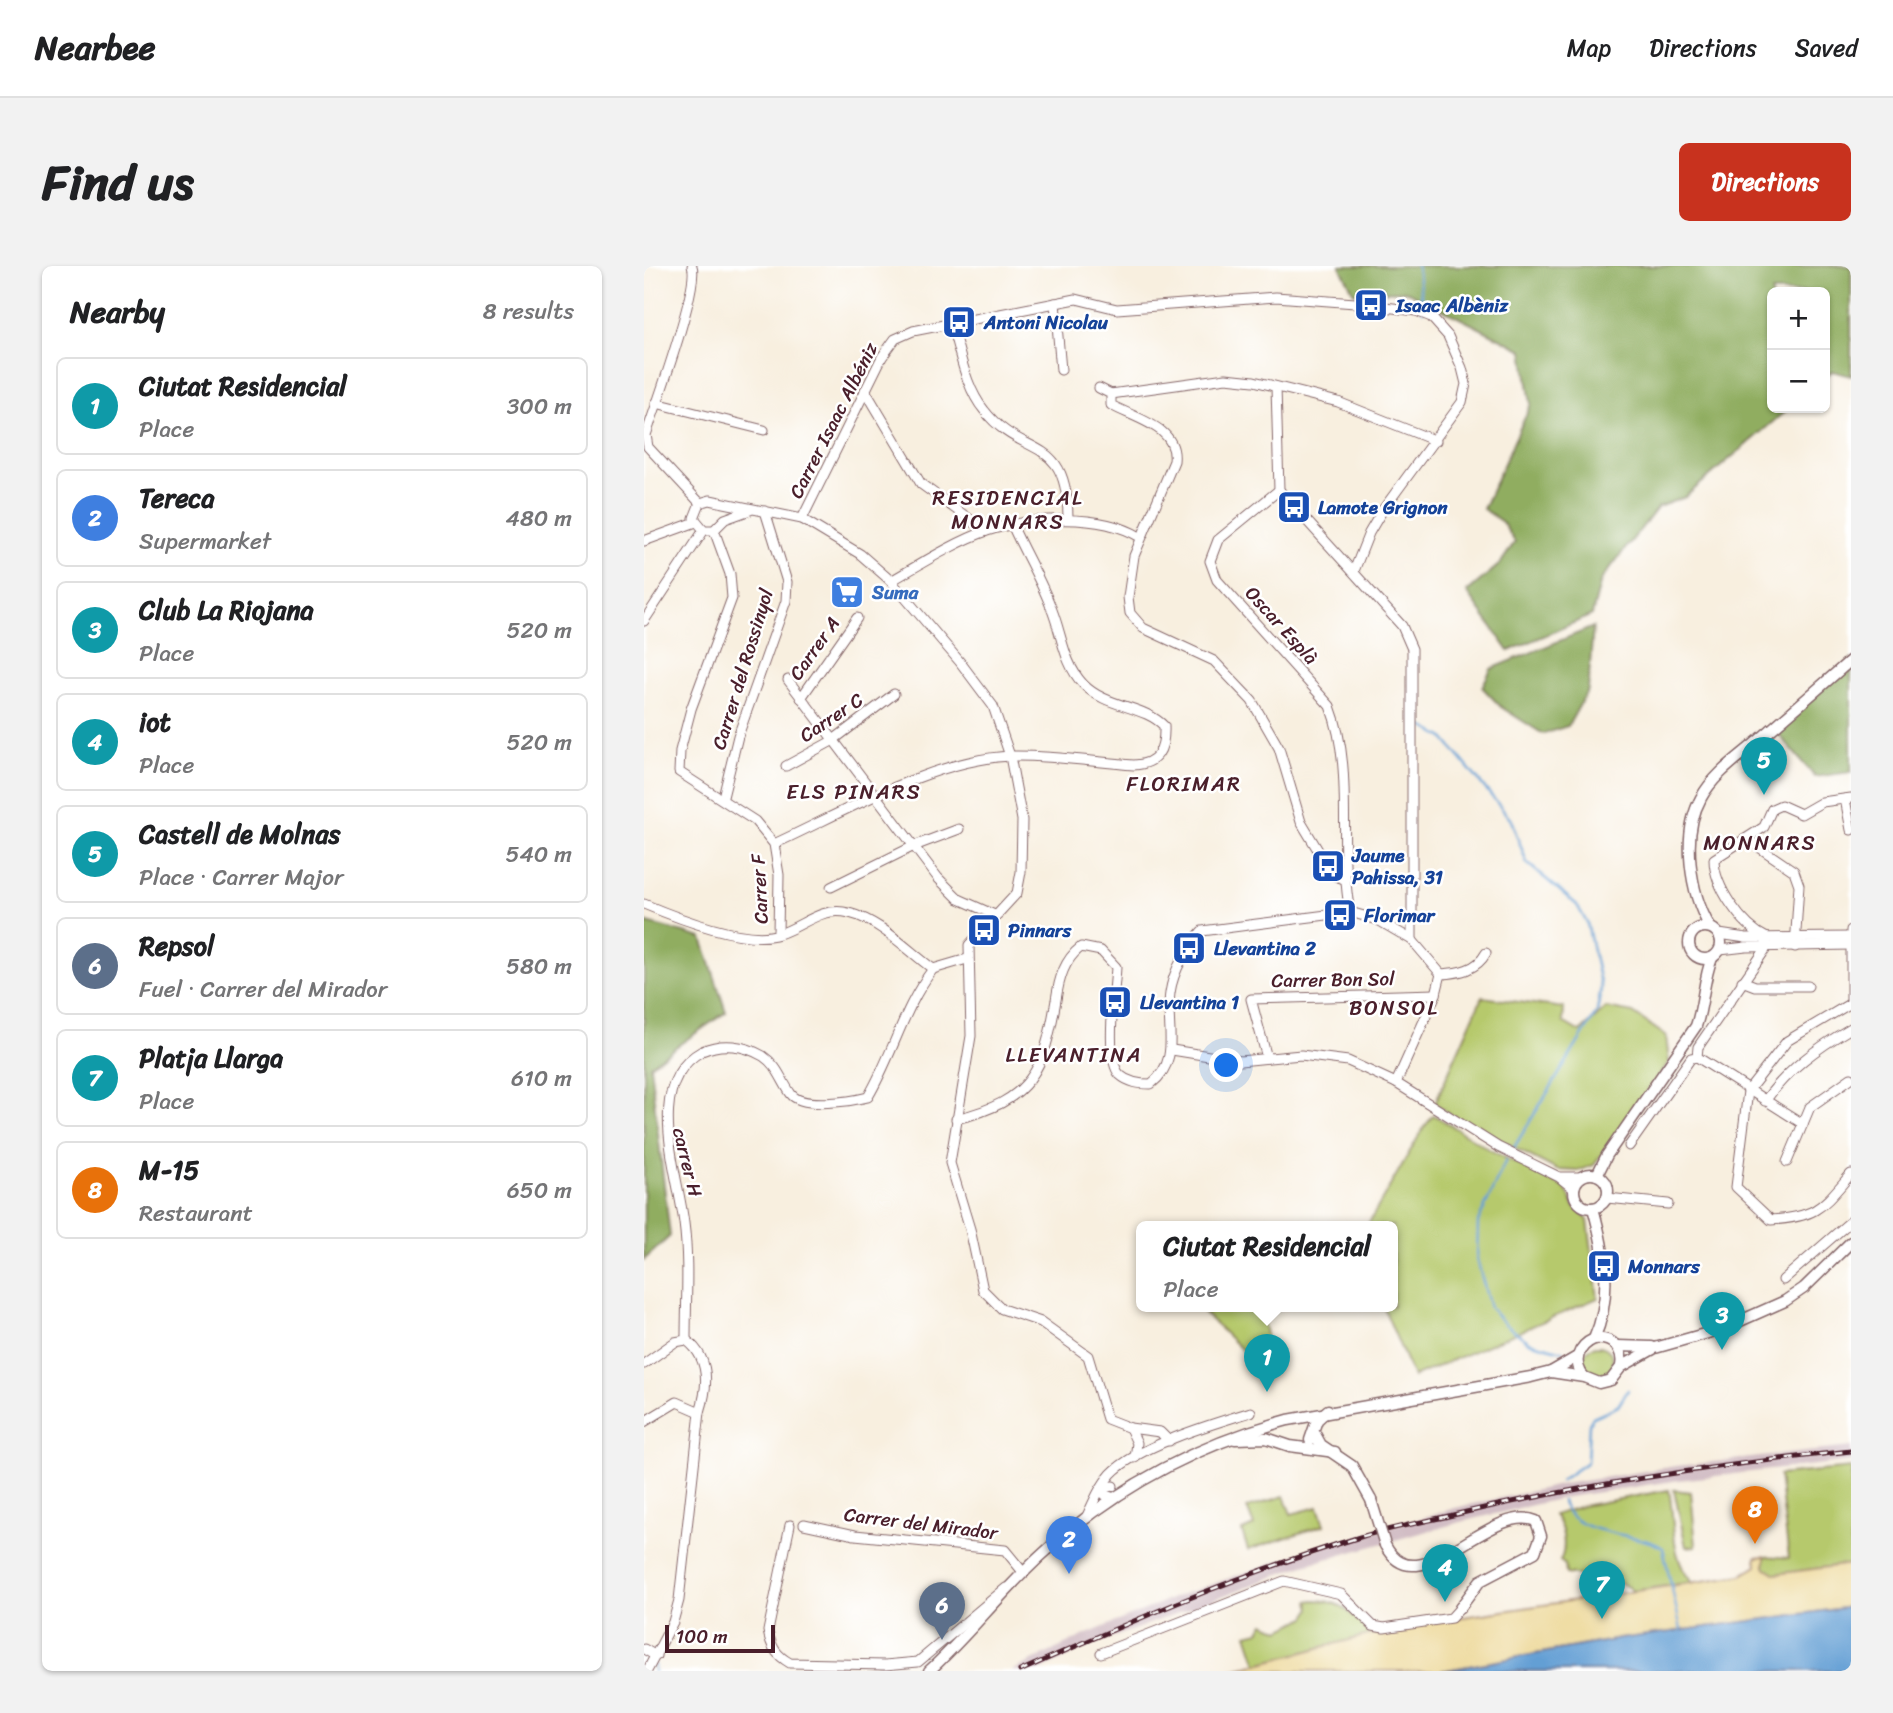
<!DOCTYPE html>
<meta charset="utf-8">
<style>
:root{--surface:#fff;--page:#f2f2f2;--text:#202124;--muted:#757577;--line:#e0e0e0;--accent:#c8321e}
body{margin:0;font-family:Sriracha,sans-serif;background:var(--page);color:var(--text)}
.controls{position:absolute;right:21px;top:21px;display:grid;overflow:hidden;border-radius:10px;box-shadow:0 2px 5px #0004}
.controls button{width:63px;height:63px;display:grid;place-items:center;padding:0;border:0;border-bottom:2px solid var(--line);background:var(--surface);color:var(--text);font:35px sans-serif}
.scale{position:absolute;left:21px;bottom:18px;width:110px;box-sizing:border-box;padding-left:7px;border:4px solid #4a1f2b;border-top:0;font-size:19px;line-height:24px;white-space:nowrap;color:#4a1f2b;-webkit-text-stroke:5px #fff;paint-order:stroke}
.you{position:absolute;left:583px;top:800px;width:24px;height:24px;margin:-18px;border:5px solid #fff;border-radius:50%;background:#1a73e8;box-shadow:0 0 0 10px #1a73e833}
.badge{display:grid;place-items:center;width:46px;height:46px;border-radius:50%;background:var(--accent);color:#fff;font-size:23px;font-weight:700}
.pin{position:absolute;translate:-50% -58px;filter:drop-shadow(0 2px 4px #0008)}
.pin::after{content:'';position:absolute;top:37px;width:24px;height:21px;background:inherit;clip-path:polygon(0 0,100% 0,50% 100%)}
.popup{position:absolute;left:492px;top:955px;width:262px;height:91px;box-sizing:border-box;display:grid;place-content:center;border-radius:10px;background:var(--surface);filter:drop-shadow(0 2px 5px #0005);font-size:23px;white-space:nowrap;color:var(--muted)}
.popup b{font-size:26px;color:var(--text)}
.popup::after{content:'';position:absolute;left:50%;top:100%;margin-left:-14px;border:14px solid transparent;border-top-color:var(--surface)}
.list{margin:0;padding:0;list-style:none}
h2{display:flex;justify-content:space-between;align-items:center;height:91px;margin:0;padding:0 28px;font-size:30px}
h2 small{font-size:23px;font-weight:400;color:var(--muted)}
.list li{display:grid;grid-template-columns:46px 1fr auto;gap:21px;align-items:center;box-sizing:border-box;height:98px;margin:0 14px 14px;padding:0 14px;border:2px solid var(--line);border-radius:10px}
.list b{display:block;font-size:26px;white-space:nowrap}
.list p{margin:0;font-size:23px;white-space:nowrap;color:var(--muted)}
.list em{font-size:23px;font-style:normal;color:var(--muted)}
.map{position:relative;flex:none;width:1207px;height:1405px;overflow:hidden;border-radius:10px}
header{display:flex;align-items:center;gap:42px;box-sizing:border-box;height:98px;padding:0 35px;background:var(--surface);border-bottom:2px solid var(--line)}
header strong{font-size:33px}
nav{display:flex;gap:38px;margin-inline-start:auto;font-size:24px}
.intro{display:flex;align-items:center;justify-content:space-between;box-sizing:border-box;height:168px;padding:0 42px}
h1{margin:0;font-size:49px}
.button{padding:18px 32px;border-radius:10px;background:var(--accent);color:#fff;font-size:24px;font-weight:700}
main{display:flex;gap:42px;padding:0 42px}
aside{flex:1;background:var(--surface);border-radius:10px;box-shadow:0 2px 5px #0004}
.map>svg:first-child{display:block}
</style>
<header>
<strong>Nearbee</strong>
<nav><a>Map</a><a>Directions</a><a>Saved</a></nav>
</header>
<div class="intro"><h1>Find us</h1><a class="button">Directions</a></div>
<main>
<aside>
<h2>Nearby<small>8 results</small></h2>
<ul class="list">
<li><span class="badge" style="background:#0f9aa8">1</span><div><b>Ciutat Residencial</b><p>Place</p></div><em>300 m</em></li>
<li><span class="badge" style="background:#3f7fe0">2</span><div><b>Tereca</b><p>Supermarket</p></div><em>480 m</em></li>
<li><span class="badge" style="background:#0f9aa8">3</span><div><b>Club La Riojana</b><p>Place</p></div><em>520 m</em></li>
<li><span class="badge" style="background:#0f9aa8">4</span><div><b>iot</b><p>Place</p></div><em>520 m</em></li>
<li><span class="badge" style="background:#0f9aa8">5</span><div><b>Castell de Molnas</b><p>Place · Carrer Major</p></div><em>540 m</em></li>
<li><span class="badge" style="background:#5c6f8a">6</span><div><b>Repsol</b><p>Fuel · Carrer del Mirador</p></div><em>580 m</em></li>
<li><span class="badge" style="background:#0f9aa8">7</span><div><b>Platja Llarga</b><p>Place</p></div><em>610 m</em></li>
<li><span class="badge" style="background:#e8710a">8</span><div><b>M-15</b><p>Restaurant</p></div><em>650 m</em></li>
</ul>
</aside>
<div class="map">
<svg width="1207" height="1405" viewBox="0 0 1207 1405">
<rect width="100%" height="100%" fill="#fff"/>
<filter id="ink" filterUnits="userSpaceOnUse"><feTurbulence type="fractalNoise" baseFrequency=".0143" numOctaves="2"/><feDisplacementMap in="SourceGraphic" scale="14" xChannelSelector="R" yChannelSelector="G"/><feConvolveMatrix kernelMatrix="1 2 1 2 8 2 1 2 1" color-interpolation-filters="sRGB"/></filter>
<filter id="wash" filterUnits="userSpaceOnUse"><feTurbulence type="fractalNoise" baseFrequency=".00686" numOctaves="4" result="noise"/><feDisplacementMap in="SourceGraphic" scale="28" xChannelSelector="R" yChannelSelector="G"/><feGaussianBlur stdDeviation="1.57" result="paint"/><feColorMatrix in="noise" values="0 0 0 0 0 0 0 0 0 0 0 0 0 0 0 0 0 1.4 0 .05"/><feComposite in="paint" operator="in"/></filter>
<g filter="url(#wash)">
<rect width="100%" height="100%" fill="#f8efdf"/>
<polygon fill="#d2bdc5" points="1207,1181 1207,1195 1035,1214 923,1231 817,1256 660,1299 449,1379 395,1405 368,1405 443,1368 534,1330 657,1287 811,1242 920,1218 1032,1200"/>
<g fill="#b6c96c" stroke="#80744c" stroke-width="2">
<polygon points="838,731 920,742 919,756 936,766 962,742 989,747 1022,770 1025,796 950,899 934,905 913,904 805,848 791,837"/>
<polygon points="790,849 848,885 921,922 930,940 944,954 954,1032 769,1111 739,1040 749,1040 749,960 723,960 780,861"/>
<polygon points="553,1040 616,1040 624,1078 618,1087 601,1087"/>
<circle cx="954" cy="1095" r="15"/>
<polygon points="1207,1202 1207,1298 1132,1308 1121,1301 1121,1290 1145,1292 1135,1209"/>
<path d="M1025,1224c6,31 1,69 23,92l-59,9c-19,-17 -44,-13 -67,-17l-1,-9 -5,-4c7,-13 4,-34 -6,-46l28,-9z"/>
<polygon points="1030,1224 1047,1226 1052,1280 1042,1281"/>
<polygon points="640,1230 647,1248 674,1241 680,1259 604,1284 598,1265 610,1260 603,1242"/>
<path d="M670,1334c33,0 38,19 61,34l-118,30 -10,-30 12,-3 5,-8 16,7 26,-13 5,-8 -2,-8z"/>
</g>
<g fill="#90ad60" stroke="#6d6646" stroke-width="2">
<polygon points="696,0 1207,0 1207,110 1188,105 1181,111 1181,26 1128,26 1128,142 1145,142 1041,231 1014,241 957,314 948,349 865,385 823,326 856,298 871,276 858,256 839,243 887,138 879,84 762,25 710,27"/>
<polygon points="949,361 944,424 924,460 899,468 857,441 838,421 847,403"/>
<polygon points="1207,394 1207,506 1171,511 1129,462"/>
<polygon points="0,656 58,672 82,746 6,799 26,970 0,994"/>
</g>
<polygon fill="#eeda9e" stroke="#9c7c64" stroke-width="2" points="1121,1290 1121,1301 1132,1308 1207,1298 1207,1341 975,1373 797,1405 587,1405 759,1360 1098,1309 1113,1300 1112,1291"/>
<polygon fill="#649fd4" stroke="#575f80" stroke-width="2" points="1207,1341 1207,1405 797,1405 975,1373"/>
<g fill="none" stroke-linecap="round" stroke-linejoin="round">
<g stroke="#649fd4" stroke-width="2.5">
<polyline points="773,0 779,45"/>
<polyline points="771,456 799,471 867,554 883,597 933,639 943,657 957,722 953,746 869,883"/>
<polyline points="862,894 834,956 833,993 846,1042 861,1058 885,1076 919,1085"/>
<polyline points="916,1215 943,1196 945,1158 949,1151 974,1140 984,1124"/>
<path d="M918,1235c9,36 76,30 101,47l18,82"/>
<polyline points="10,1405 10,1399"/>
</g>
</g>
</g>
<g filter="url(#ink)">
<g fill="none" stroke-linecap="round" stroke-linejoin="round">
<g stroke="#87686a" stroke-width="11">
<g id="minor">
<path d="M48,0c8,19 -37,142 -46,169l2,12 52,56"/>
<polyline points="411,37 417,104"/>
<path d="M307,58c9,27 14,63 33,86 38,50 83,22 84,107"/>
<polyline points="632,121 635,224"/>
<path d="M455,122l12,6v11c25,14 67,22 63,56l-40,95 -6,41 2,16 13,15 71,33 38,40 27,47 22,74 32,53 11,4"/>
<polyline points="221,124 277,218 342,265"/>
<polyline points="467,128 582,112 610,115 694,136 792,175"/>
<polyline points="12,137 120,164"/>
<path d="M635,224l-61,50 -8,21 7,19 113,126c25,65 7,140 20,206"/>
<polyline points="635,224 758,360 768,383 768,674"/>
<polyline points="106,244 81,253 70,264 60,264 50,252 56,237 66,234 158,253 216,288 247,315 316,396 349,440 366,490 378,554 377,606 373,627 325,679 327,770 306,897 326,963 339,1024 358,1043 397,1056 444,1090 463,1153 486,1162 516,1166 525,1175"/>
<polyline points="158,253 238,91 251,73 269,65 432,33 473,43 632,31 711,37 772,45 787,51 804,70 818,102 822,118 818,136 738,245 725,267 710,305"/>
<polyline points="70,264 86,308 88,332 47,443 36,485 35,506 111,555 130,578 135,609 134,668"/>
<polyline points="0,275 52,256"/>
<path d="M247,315c28,-16 66,-40 96,-50 43,-14 114,-18 153,6"/>
<polyline points="0,355 60,264"/>
<polyline points="144,414 294,612 315,633 353,650"/>
<polyline points="157,432 213,352"/>
<polyline points="142,500 188,475 250,428"/>
<polyline points="79,531 94,470 142,335 143,316 121,245"/>
<polyline points="1201,533 1207,564"/>
<polyline points="1103,573 1150,605 1155,619 1151,681"/>
<path d="M130,578c70,-32 160,-85 237,-88 40,-1 83,6 123,9 24,-1 31,-16 30,-39 -20,-21 -58,-18 -81,-42 -19,-20 -21,-49 -31,-74 -10,-28 -27,-56 -39,-83"/>
<polyline points="187,621 270,580 315,563"/>
<path d="M0,638c31,13 102,41 135,30 25,-8 42,-28 70,-21 32,8 58,37 84,56l34,-10"/>
<polyline points="1207,664 1207,737"/>
<polyline points="1075,668 1102,672 1207,671"/>
<polyline points="1076,684 1102,681 1207,679"/>
<path d="M797,708c18,-1 36,-4 45,-21"/>
<polyline points="1098,715 1111,720 1164,720"/>
<path d="M1207,737l-64,38 -39,50 -12,96 35,33c47,-3 51,-13 80,-46"/>
<polyline points="528,784 596,795 657,789 704,795 752,817 854,881 915,911 930,923"/>
<path d="M1053,791l1,-10 67,-97 2,-12c-25,-12 -53,-51 -53,-79l50,-32 8,-18 9,-4 20,9 21,-12 29,-4"/>
<polyline points="1053,791 1159,858"/>
<polyline points="623,792 607,733 792,728"/>
<path d="M1121,835c23,-32 52,-53 86,-73"/>
<path d="M312,853c75,-18 88,-48 100,-119 3,-21 8,-40 25,-53l20,4 15,16c-1,23 -12,92 4,108 9,8 20,9 31,9 31,-24 14,-58 19,-91 3,-22 17,-46 32,-62l148,-19 28,8 34,20 29,34 -5,20 -40,89"/>
<polyline points="985,880 1047,792 1053,791"/>
<polyline points="1143,896 1166,841 1207,812"/>
<polyline points="917,911 937,911"/>
<polyline points="963,932 1024,938"/>
<polyline points="1139,1014 1207,955"/>
<path d="M42,1074c0,-39 3,-79 -2,-117 -7,-55 -40,-140 18,-172 20,-9 42,-6 61,5 15,10 18,24 28,38 11,15 61,7 77,3 25,-42 35,-89 65,-128"/>
<path d="M0,1098l31,-22 11,-2c25,18 22,47 14,72l-21,188 -6,22 -26,49"/>
<polyline points="0,1156 33,1136 56,1146"/>
<polyline points="486,1162 493,1177 491,1192"/>
<polyline points="468,1231 461,1229 457,1222 469,1220"/>
<path d="M443,1250c7,-15 13,-30 24,-42 26,-28 104,-51 140,-62"/>
<polyline points="160,1258 211,1269 361,1284 379,1306"/>
<path d="M146,1259l-22,106c3,16 8,24 22,32l95,2 33,-3 88,-74"/>
<polyline points="0,1383 12,1390"/>
<polyline points="457,1387 640,1315 697,1328 729,1360 740,1362 807,1352 816,1342"/>
</g>
</g>
<g stroke="#87686a" stroke-width="13">
<g id="tertiary">
<circle cx="1061" cy="677" r="16"/>
<path d="M1066,661c-20,-34 -29,-93 -9,-129 12,-23 37,-40 57,-57 31,-27 62,-54 93,-81"/>
<circle cx="947" cy="925" r="17"/>
<path d="M953,909l10,-20 89,-129c8,-23 7,-46 16,-68"/>
<path d="M949,942c12,43 20,88 1,131"/>
<polyline points="973,1080 1008,1081"/>
<polyline points="907,1106 940,1111 955,1117 967,1114 977,1101 1011,1082 1078,1063 1141,1035 1160,1022 1207,976"/>
<path d="M940,1111c-12,-15 -6,-31 10,-38 19,-2 30,10 27,28"/>
<polyline points="671,1168 677,1179 708,1200 727,1234"/>
<polyline points="591,1173 622,1172 646,1180 691,1186"/>
<polyline points="666,1174 673,1154 684,1144"/>
<path d="M741,1279c32,63 105,-44 151,-24l5,15 -6,16 -55,29 -20,27"/>
<path d="M285,1405c33,-30 61,-65 93,-97 75,-76 163,-126 266,-154l243,-43 20,-5 26,-15"/>
</g>
</g>
<use href="#minor" stroke="#fff" stroke-width="9"/>
<use href="#tertiary" stroke="#fff" stroke-width="10"/>
<g stroke="#4a1f2b" stroke-width="5">
<path id="rail" d="M376,1405c111,-50 223,-98 340,-134 31,-9 62,-15 93,-22 132,-31 264,-50 398,-64"/>
</g>
<use href="#rail" stroke="#fff" stroke-width="2.5" stroke-dasharray="8" stroke-linecap="butt"/>
<g stroke="#87686a" stroke-width="13" stroke-linecap="butt">
<polyline id="tertiary-bridge" points="727,1234 741,1279"/>
</g>
<use href="#tertiary-bridge" stroke="#fff" stroke-width="10"/>
</g>
</g>
<defs>
<g id="bus-square" transform="scale(1.75)"><rect x="-9" y="-9" width="18" height="18" rx="4" fill="#1a4fb4" stroke="#fff"/><path d="M-5-6H5V4H4V6H2V4H-2V6H-4V4H-5ZM-3.5-4V0h7V-4ZM-3.5 1.2v1.5H-2V1.2ZM2 1.2v1.5H3.5V1.2Z" fill="#fff"/></g>
<g id="supermarket-square" transform="scale(1.75)"><rect x="-9" y="-9" width="18" height="18" rx="4" fill="#3f7fe0" stroke="#fff"/><path d="M-6-5.5h2.5l.6 2H6L4.5 2H-2.5L-4.4-4H-6ZM-1.5 3.2a1.3 1.3 0 1 0 .1 0ZM3 3.2a1.3 1.3 0 1 0 .1 0Z" fill="#fff"/></g>
</defs>
<g fill-rule="evenodd">
<use href="#bus-square" x="727" y="39"/>
<use href="#bus-square" x="315" y="56"/>
<use href="#bus-square" x="650" y="241"/>
<use href="#supermarket-square" x="203" y="326"/>
<use href="#bus-square" x="684" y="600"/>
<use href="#bus-square" x="696" y="649"/>
<use href="#bus-square" x="340" y="664"/>
<use href="#bus-square" x="545" y="682"/>
<use href="#bus-square" x="471" y="736"/>
<use href="#bus-square" x="960" y="1000"/>
</g>
<g text-anchor="middle" stroke-width="5" stroke-linejoin="round" paint-order="stroke">
<g font-size="19" font-weight="bold" fill="#164399" stroke="#fff" text-anchor="start">
<text x="752" y="46">Isaac Albèniz</text>
<text x="340" y="63">Antoni Nicolau</text>
<text x="674" y="248">Lamote Grignon</text>
<text x="708" y="596">Jaume<tspan x="708" dy="22">Pahissa, 31</tspan></text>
<text x="720" y="656">Florimar</text>
<text x="364" y="671">Pinnars</text>
<text x="570" y="689">Llevantina 2</text>
<text x="496" y="743">Llevantina 1</text>
<text x="984" y="1007">Monnars</text>
</g>
<g font-size="19" fill="#4a1f2b" stroke="#fff">
<text transform="translate(189 154) rotate(-63)" y="7">Carrer Isaac Albéniz</text>
<text transform="translate(638 359) rotate(48)" y="7">Oscar Esplà</text>
<text transform="translate(170 382) rotate(-55)" y="7">Carrer A</text>
<text transform="translate(98 403) rotate(-73)" y="7">Carrer del Rossinyol</text>
<text transform="translate(187 451) rotate(-34)" y="7">Carrer C</text>
<text transform="translate(115 623) rotate(-93)" y="7">Carrer F</text>
<text transform="translate(689 713) rotate(-1)" y="7">Carrer Bon Sol</text>
<text transform="translate(44 896) rotate(76)" y="7">carrer H</text>
<text transform="translate(277 1257) rotate(7)" y="7">Carrer del Mirador</text>
</g>
<g font-size="19" font-weight="bold" fill="#366cbe" stroke="#fff" text-anchor="start">
<text x="228" y="333">Suma</text>
</g>
<g font-size="21" letter-spacing="2" fill="#4a1f2b" stroke="#fff">
<text x="364" y="239">RESIDENCIAL<tspan x="364" dy="24">MONNARS</tspan></text>
<text x="540" y="525">FLORIMAR</text>
<text x="210" y="533">ELS PINARS</text>
<text x="1116" y="584">MONNARS</text>
<text x="750" y="749">BONSOL</text>
<text x="430" y="796">LLEVANTINA</text>
</g>
</g>
</svg>
<div class="controls">
<button>+</button>
<button>−</button>
</div>
<div class="scale">100 m</div>
<div class="you"></div>
<div class="pin badge" style="left:623px;top:1126px;background:#0f9aa8">1</div>
<div class="popup"><b>Ciutat Residencial</b>Place</div>
<div class="pin badge" style="left:425px;top:1308px;background:#3f7fe0">2</div>
<div class="pin badge" style="left:1078px;top:1084px;background:#0f9aa8">3</div>
<div class="pin badge" style="left:801px;top:1336px;background:#0f9aa8">4</div>
<div class="pin badge" style="left:1120px;top:529px;background:#0f9aa8">5</div>
<div class="pin badge" style="left:298px;top:1374px;background:#5c6f8a">6</div>
<div class="pin badge" style="left:958px;top:1353px;background:#0f9aa8">7</div>
<div class="pin badge" style="left:1111px;top:1278px;background:#e8710a">8</div>
</div>
</main>
